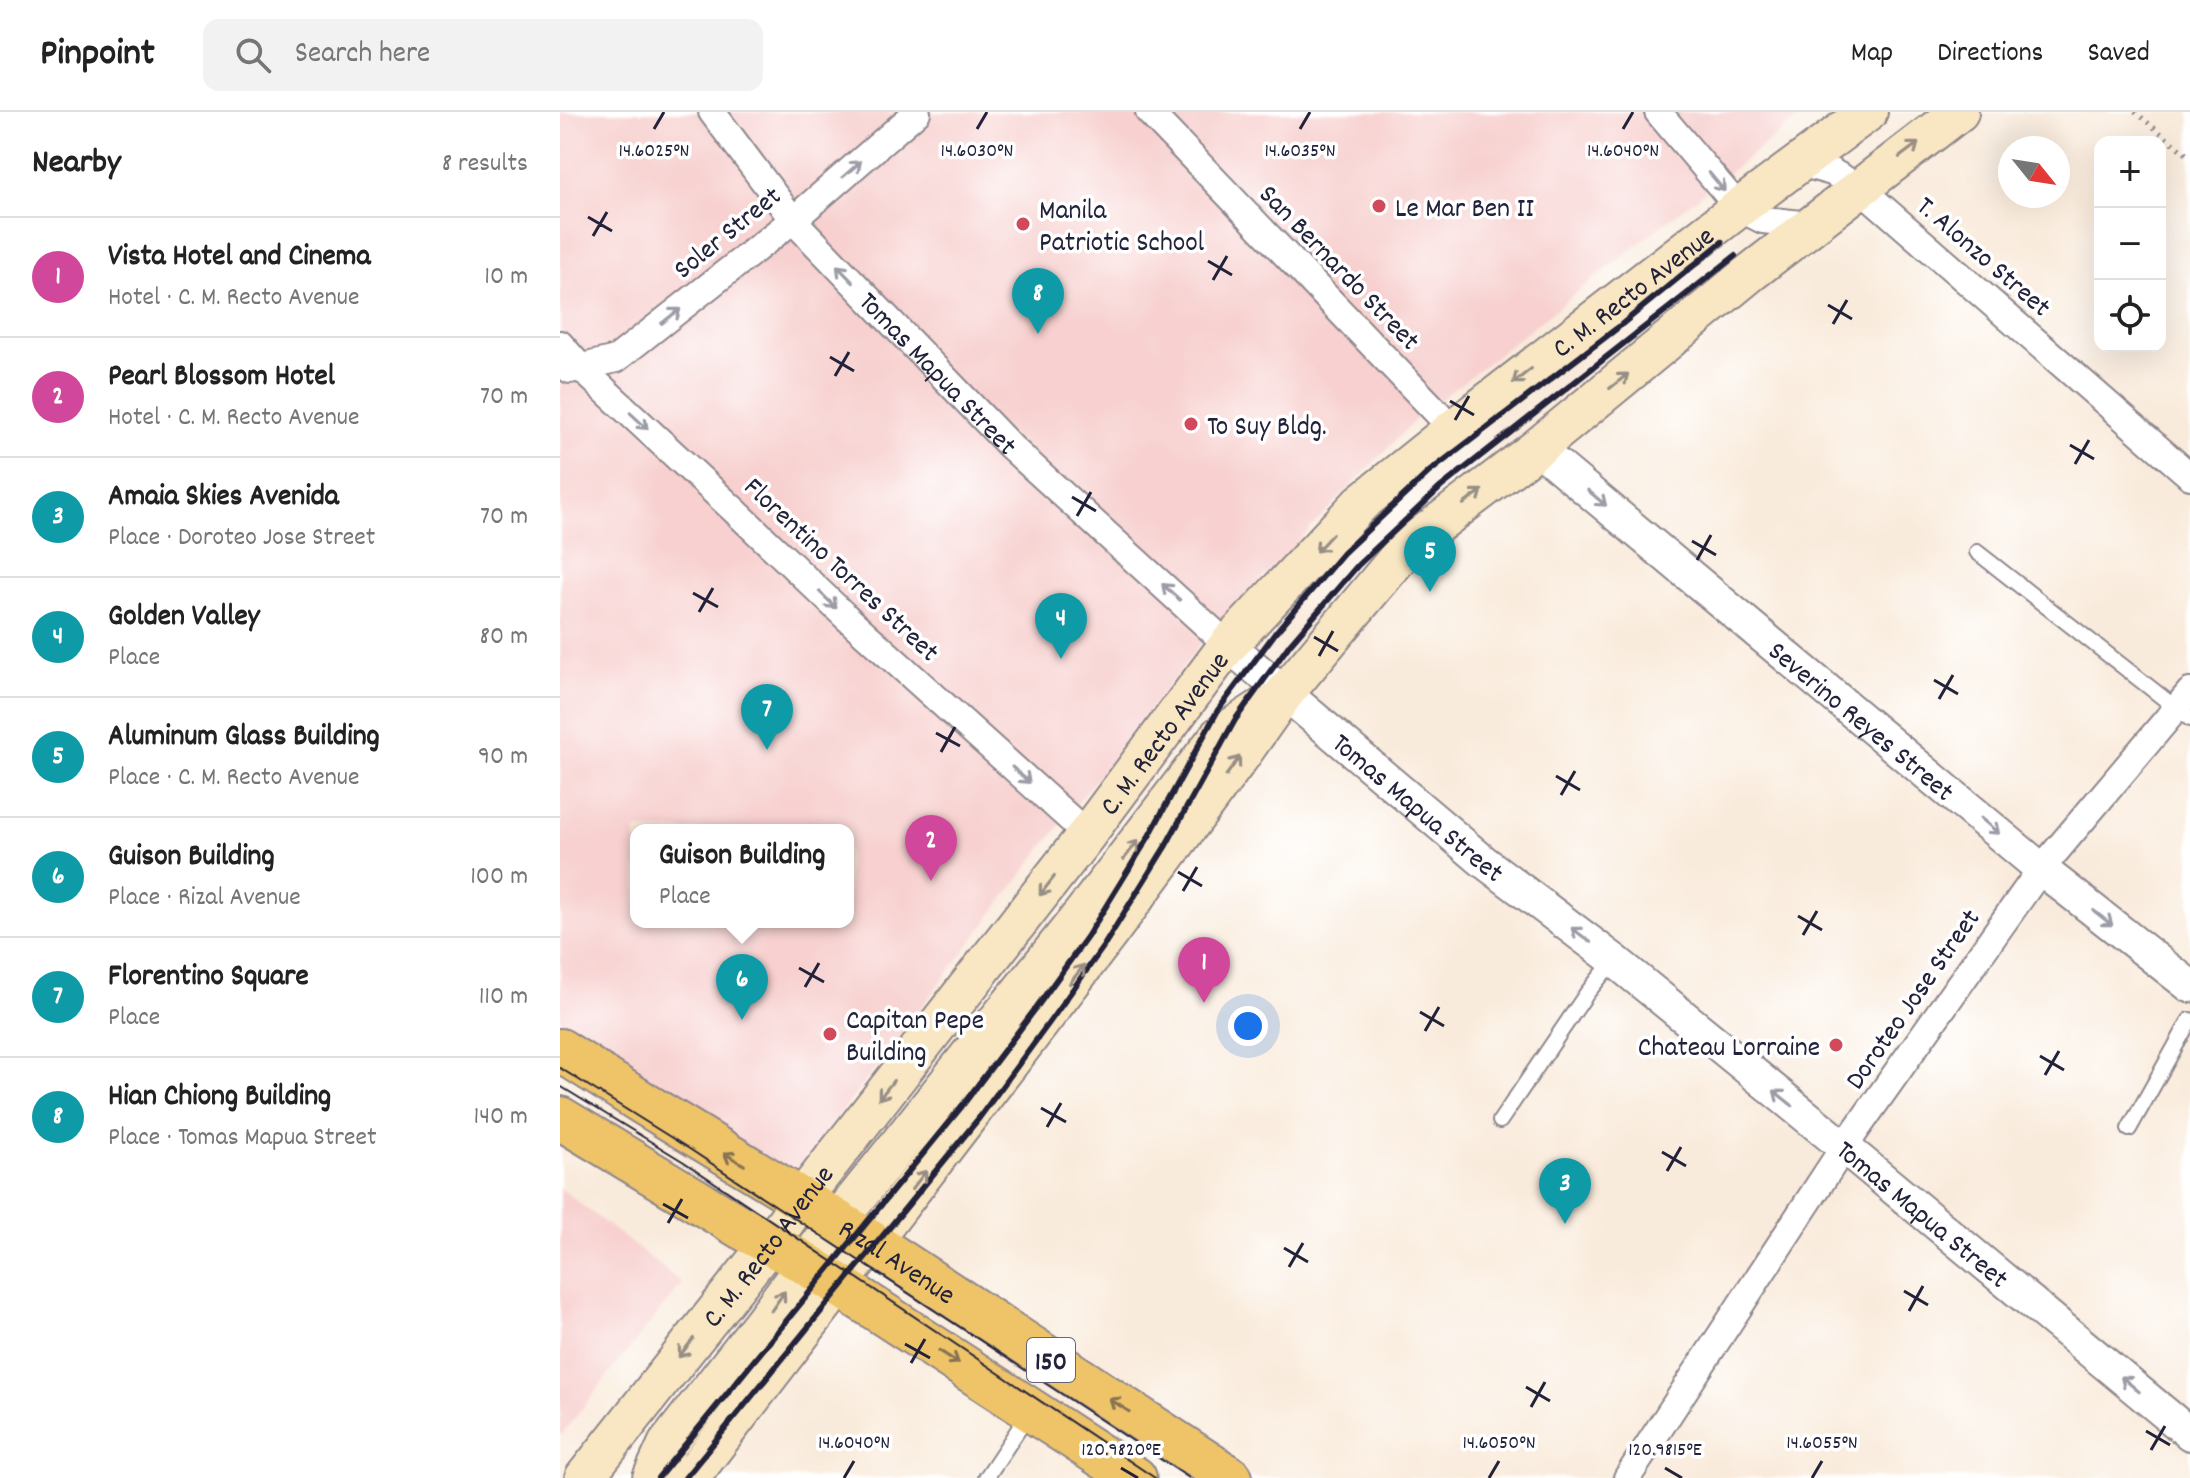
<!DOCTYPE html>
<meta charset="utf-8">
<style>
:root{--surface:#fff;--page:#f2f2f2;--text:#222;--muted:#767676;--line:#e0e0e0;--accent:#0b8043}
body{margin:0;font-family:Dekko,sans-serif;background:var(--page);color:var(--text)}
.controls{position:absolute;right:24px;top:24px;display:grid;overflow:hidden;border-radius:16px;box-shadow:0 8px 32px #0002}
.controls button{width:72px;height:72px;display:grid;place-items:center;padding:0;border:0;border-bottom:2px solid var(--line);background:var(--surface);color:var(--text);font:40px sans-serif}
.compass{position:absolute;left:1438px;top:24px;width:72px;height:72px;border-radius:50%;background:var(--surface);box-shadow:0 8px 32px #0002;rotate:120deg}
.you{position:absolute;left:688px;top:914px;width:28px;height:28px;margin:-20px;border:6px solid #fff;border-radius:50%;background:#1a73e8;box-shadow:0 0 0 12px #1a73e833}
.badge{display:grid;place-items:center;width:52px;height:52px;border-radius:50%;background:var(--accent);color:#fff;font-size:26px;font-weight:700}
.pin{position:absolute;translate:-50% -66px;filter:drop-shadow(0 2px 4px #0008)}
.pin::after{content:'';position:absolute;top:42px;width:28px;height:24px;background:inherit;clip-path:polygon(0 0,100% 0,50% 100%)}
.popup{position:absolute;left:70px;top:712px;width:224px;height:104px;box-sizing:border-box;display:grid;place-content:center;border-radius:16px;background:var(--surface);filter:drop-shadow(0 2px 6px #0005);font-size:26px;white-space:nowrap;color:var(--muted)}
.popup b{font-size:30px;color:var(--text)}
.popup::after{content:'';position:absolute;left:50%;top:100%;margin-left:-16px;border:16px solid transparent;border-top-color:var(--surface)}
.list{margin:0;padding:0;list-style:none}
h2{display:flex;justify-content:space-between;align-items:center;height:104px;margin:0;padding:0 32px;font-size:34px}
h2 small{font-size:26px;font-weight:400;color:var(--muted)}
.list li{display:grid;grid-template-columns:52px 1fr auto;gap:24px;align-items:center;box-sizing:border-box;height:120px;padding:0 32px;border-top:2px solid var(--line)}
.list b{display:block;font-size:30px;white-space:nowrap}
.list p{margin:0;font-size:26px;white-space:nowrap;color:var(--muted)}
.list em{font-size:26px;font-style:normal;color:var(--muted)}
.icon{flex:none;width:44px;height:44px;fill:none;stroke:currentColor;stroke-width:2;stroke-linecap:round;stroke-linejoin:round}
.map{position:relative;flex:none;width:1630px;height:1366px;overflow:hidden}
header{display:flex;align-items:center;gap:48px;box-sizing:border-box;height:112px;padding:0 40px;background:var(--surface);border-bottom:2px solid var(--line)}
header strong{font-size:38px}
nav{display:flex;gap:44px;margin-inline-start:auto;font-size:28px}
.search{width:560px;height:72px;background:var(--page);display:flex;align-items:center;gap:20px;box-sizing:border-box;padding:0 28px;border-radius:16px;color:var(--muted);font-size:30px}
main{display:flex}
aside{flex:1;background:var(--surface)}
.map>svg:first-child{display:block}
</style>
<header>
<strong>Pinpoint</strong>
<div class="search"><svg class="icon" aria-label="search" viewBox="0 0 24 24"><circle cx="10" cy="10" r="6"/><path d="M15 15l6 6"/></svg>Search here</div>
<nav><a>Map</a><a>Directions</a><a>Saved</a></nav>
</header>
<main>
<aside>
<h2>Nearby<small>8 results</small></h2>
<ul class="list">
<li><span class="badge" style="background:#d1479c">1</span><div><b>Vista Hotel and Cinema</b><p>Hotel · C. M. Recto Avenue</p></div><em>10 m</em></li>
<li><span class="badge" style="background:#d1479c">2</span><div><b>Pearl Blossom Hotel</b><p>Hotel · C. M. Recto Avenue</p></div><em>70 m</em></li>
<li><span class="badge" style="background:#0f9aa8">3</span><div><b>Amaia Skies Avenida</b><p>Place · Doroteo Jose Street</p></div><em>70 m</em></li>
<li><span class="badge" style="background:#0f9aa8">4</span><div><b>Golden Valley</b><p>Place</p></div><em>80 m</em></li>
<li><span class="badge" style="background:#0f9aa8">5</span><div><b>Aluminum Glass Building</b><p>Place · C. M. Recto Avenue</p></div><em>90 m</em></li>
<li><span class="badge" style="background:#0f9aa8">6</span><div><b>Guison Building</b><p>Place · Rizal Avenue</p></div><em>100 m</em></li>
<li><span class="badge" style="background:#0f9aa8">7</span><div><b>Florentino Square</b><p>Place</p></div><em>110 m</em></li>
<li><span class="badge" style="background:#0f9aa8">8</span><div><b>Hian Chiong Building</b><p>Place · Tomas Mapua Street</p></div><em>140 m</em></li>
</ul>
</aside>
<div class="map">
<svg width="1630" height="1366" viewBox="0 0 1630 1366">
<rect width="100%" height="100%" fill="#fff"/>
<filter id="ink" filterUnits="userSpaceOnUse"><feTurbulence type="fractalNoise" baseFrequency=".0125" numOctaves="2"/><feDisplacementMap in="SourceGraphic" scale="16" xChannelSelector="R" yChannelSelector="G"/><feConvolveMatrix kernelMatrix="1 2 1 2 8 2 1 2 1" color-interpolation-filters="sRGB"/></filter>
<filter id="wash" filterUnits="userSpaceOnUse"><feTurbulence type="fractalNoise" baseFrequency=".006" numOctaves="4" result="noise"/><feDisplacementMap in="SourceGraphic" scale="32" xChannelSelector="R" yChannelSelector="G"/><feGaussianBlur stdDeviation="1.8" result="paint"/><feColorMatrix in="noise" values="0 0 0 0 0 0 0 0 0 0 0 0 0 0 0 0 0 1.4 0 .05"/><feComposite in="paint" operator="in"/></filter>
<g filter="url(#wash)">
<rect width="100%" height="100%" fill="#f9ebdb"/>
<g fill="#f7d0cf" fill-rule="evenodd">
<path d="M0,0h1246l-389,306 -207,214 -169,218 -250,329 -231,-144zM76,718h212v92h-212z"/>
<polygon points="0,1076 122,1171 0,1324"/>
</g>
</g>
<g filter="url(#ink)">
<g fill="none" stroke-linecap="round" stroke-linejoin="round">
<g stroke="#8e868b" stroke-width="18">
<g id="service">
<polyline points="1417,440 1630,607"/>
<polyline points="940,1009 1027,881 1054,848"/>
<polyline points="1569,1017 1630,908"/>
<polyline points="426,1366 470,1300"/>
</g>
</g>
<g stroke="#8e868b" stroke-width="30">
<g id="minor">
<path id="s1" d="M152,0l81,108 218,227 217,198"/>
<polyline points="589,0 893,317"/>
<polyline points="1098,0 1179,96 1203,108 1251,113"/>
<polyline points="1240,51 1272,60 1300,76 1630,364"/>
<polyline points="0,232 22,257 174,398 284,503 527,722"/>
<polyline points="10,258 56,247 233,108 357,0"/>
<polyline points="1067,1366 1284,1035 1481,757 1630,580"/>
</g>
</g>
<g stroke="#8e868b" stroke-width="36">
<g id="tertiary">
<path id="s2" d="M977,336l504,421 149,117"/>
<path id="s3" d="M668,533l255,216 131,99 230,187 346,287"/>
</g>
</g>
<g stroke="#8e868b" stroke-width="42">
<g id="secondary">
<path id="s4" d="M24,1366l186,-235 31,-43 286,-366 141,-189 133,-142 92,-74 286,-221 129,-96"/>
<polyline points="92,1366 107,1333 203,1210 277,1110 524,800 659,624 708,592"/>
<polyline points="126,1366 137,1357 549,821 679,646 724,582 847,435 977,336 1190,161 1399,0"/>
</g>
</g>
<g stroke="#8e868b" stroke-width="46">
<g id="primary">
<path id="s5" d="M0,938l83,53 228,139 360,236"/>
<polyline points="0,1006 182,1116 245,1151 575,1366"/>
</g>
</g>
<polyline stroke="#8e868b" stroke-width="5" stroke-dasharray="2 6" stroke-linecap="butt" points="1575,0 1630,45"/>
<use href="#service" stroke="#fff" stroke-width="14"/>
<use href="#minor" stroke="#fff" stroke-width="26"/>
<use href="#tertiary" stroke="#fff" stroke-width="32"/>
<use href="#secondary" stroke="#f9e7c3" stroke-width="38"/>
<use href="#primary" stroke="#efc469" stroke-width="42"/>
<g stroke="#22223b" stroke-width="2">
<polyline points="0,956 131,1038 629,1366"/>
<polyline points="0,974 124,1050 595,1366"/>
</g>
<g stroke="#22223b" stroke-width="6">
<polyline points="98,1366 402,994 476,896 527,825 588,726 658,598 716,520 783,441 869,360 1056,217 1162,130"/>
<polyline points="125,1366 419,1006 491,908 543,835 605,735 675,608 730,532 798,453 881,375 1175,144"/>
</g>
</g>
<defs><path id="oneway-shaft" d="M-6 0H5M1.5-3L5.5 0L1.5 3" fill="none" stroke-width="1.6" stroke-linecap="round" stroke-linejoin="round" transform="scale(2)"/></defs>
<g stroke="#988e86">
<use href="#oneway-shaft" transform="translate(1349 38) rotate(-37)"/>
<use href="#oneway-shaft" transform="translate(962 264) rotate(142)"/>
<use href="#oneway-shaft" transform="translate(1059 269) rotate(-39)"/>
<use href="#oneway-shaft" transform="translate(913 385) rotate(-37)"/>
<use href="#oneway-shaft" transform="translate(764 431) rotate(133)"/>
<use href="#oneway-shaft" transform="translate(673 654) rotate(-54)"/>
<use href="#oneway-shaft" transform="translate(571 738) rotate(-52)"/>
<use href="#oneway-shaft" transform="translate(487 774) rotate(128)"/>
<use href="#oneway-shaft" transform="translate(517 862) rotate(-52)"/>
<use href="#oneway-shaft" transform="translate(326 978) rotate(128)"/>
<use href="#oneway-shaft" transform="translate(359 1068) rotate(-52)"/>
<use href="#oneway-shaft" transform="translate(218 1189) rotate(-55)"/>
<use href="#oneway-shaft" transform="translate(126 1236) rotate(128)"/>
</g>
<g stroke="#9c9ca7">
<use href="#oneway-shaft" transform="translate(292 57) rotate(-41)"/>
<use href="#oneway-shaft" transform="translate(1157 70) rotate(50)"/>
<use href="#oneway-shaft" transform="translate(285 162) rotate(-134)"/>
<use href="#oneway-shaft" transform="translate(111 204) rotate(-38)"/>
<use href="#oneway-shaft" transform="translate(79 309) rotate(43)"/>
<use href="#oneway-shaft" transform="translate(1037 386) rotate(40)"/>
<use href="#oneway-shaft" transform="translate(611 480) rotate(-138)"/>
<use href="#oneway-shaft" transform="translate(268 488) rotate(44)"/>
<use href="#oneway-shaft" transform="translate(461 663) rotate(42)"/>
<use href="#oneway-shaft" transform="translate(1430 714) rotate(40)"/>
<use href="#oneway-shaft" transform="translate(1543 806) rotate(38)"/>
<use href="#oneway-shaft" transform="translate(1021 823) rotate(-143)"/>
<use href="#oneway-shaft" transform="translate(1223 986) rotate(-141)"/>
<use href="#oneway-shaft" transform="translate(1570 1272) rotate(-140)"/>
</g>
<g stroke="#887352">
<use href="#oneway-shaft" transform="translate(174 1047) rotate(-149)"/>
<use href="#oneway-shaft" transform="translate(389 1245) rotate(33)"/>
<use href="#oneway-shaft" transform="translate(559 1293) rotate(-147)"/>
</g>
</g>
<path fill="none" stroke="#22223b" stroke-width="3" d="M94,17l10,-17M417,17l10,-17M740,17l10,-17M1063,17l10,-17M28,105l24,14M33,124l14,-24M648,149l24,14M653,168l14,-24M1268,193l24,14M1273,212l14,-24M270,245l24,14M275,264l14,-24M890,289l24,14M895,308l14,-24M1510,333l24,14M1515,352l14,-24M512,385l24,14M517,404l14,-24M1132,429l24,14M1137,448l14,-25M133,481l25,14M139,500l14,-24M754,525l24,14M759,544l14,-25M1374,568l24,14M1379,587l14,-24M376,621l24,13M381,640l14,-25M996,664l24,14M1001,683l14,-24M618,760l24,14M623,779l14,-24M1238,804l24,14M1243,823l14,-24M239,856l25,14M245,875l14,-24M860,900l24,14M865,919l14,-24M1480,944l24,14M1485,963l14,-24M481,996l25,14M487,1015l14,-24M1102,1040l24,14M1107,1059l14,-24M103,1092l25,14M108,1111l14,-24M724,1136l24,14M729,1155l14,-24M1344,1179l24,14M1349,1199l14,-25M345,1232l25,14M351,1251l14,-24M966,1275l24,14M971,1295l14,-25M1586,1319l24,14M1591,1338l14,-24M561,1356l17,10M1105,1356l17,10M284,1366l10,-17M929,1366l10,-17M1252,1366l10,-17"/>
<g fill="#d1495b" stroke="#fff" stroke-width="3">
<circle cx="819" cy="94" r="8"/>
<circle cx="463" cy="112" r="8"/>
<circle cx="631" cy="312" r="8"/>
<circle cx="270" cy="922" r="8"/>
<circle cx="1276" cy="933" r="8"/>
</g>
<g text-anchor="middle" stroke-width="7" stroke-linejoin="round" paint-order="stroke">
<rect fill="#fff" stroke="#646476" stroke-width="2" x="467" y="1226" width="48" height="44" rx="6"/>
<g font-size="26" font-weight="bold" fill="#22223b">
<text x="491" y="1257">150</text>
</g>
<g font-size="28" fill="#22223b" stroke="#fff" text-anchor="start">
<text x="835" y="104">Le Mar Ben II</text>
<text x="479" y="106">Manila<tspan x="479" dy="32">Patriotic School</tspan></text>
<text x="647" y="322">To Suy Bldg.</text>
<text x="286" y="916">Capitan Pepe<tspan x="286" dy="32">Building</tspan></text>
<text x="1260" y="943" text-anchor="end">Chateau Lorraine</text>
</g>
<g font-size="28" fill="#22223b" stroke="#fff">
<text transform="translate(166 119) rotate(-39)" y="10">Soler Street</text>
<text transform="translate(1425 143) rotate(41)" y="10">T. Alonzo Street</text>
<text transform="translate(781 154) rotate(46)" y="10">San Bernardo Street</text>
<text dy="10" stroke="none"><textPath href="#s4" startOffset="1592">C. M. Recto Avenue</textPath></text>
<text dy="10" stroke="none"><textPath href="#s1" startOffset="346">Tomas Mapua Street</textPath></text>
<text transform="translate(283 456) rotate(43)" y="10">Florentino Torres Street</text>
<text dy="10" stroke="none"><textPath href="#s2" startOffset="424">Severino Reyes Street</textPath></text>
<text dy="10" stroke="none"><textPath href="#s4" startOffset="944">C. M. Recto Avenue</textPath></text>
<text dy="10" stroke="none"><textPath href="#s3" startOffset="250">Tomas Mapua Street</textPath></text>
<text transform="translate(1351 886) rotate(-55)" y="10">Doroteo Jose Street</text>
<text dy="10" stroke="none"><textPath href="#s3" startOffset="898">Tomas Mapua Street</textPath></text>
<text dy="10" stroke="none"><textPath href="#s4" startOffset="296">C. M. Recto Avenue</textPath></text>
<text dy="10" stroke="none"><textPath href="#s5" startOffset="398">Rizal Avenue</textPath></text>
</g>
</g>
<g font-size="20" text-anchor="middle" fill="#22223b" stroke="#fff" stroke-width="7" stroke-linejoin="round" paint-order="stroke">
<text x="94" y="44">14.6025°N</text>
<text x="417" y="44">14.6030°N</text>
<text x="740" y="44">14.6035°N</text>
<text x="1063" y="44">14.6040°N</text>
<text x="294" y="1336">14.6040°N</text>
<text x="939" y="1336">14.6050°N</text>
<text x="1262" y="1336">14.6055°N</text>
<text x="561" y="1343">120.9820°E</text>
<text x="1105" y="1343">120.9815°E</text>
</g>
</svg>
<div class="controls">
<button>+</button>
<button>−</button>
<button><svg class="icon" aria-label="locate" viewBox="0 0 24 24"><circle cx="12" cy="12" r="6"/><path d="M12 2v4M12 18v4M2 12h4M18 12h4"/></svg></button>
</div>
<svg class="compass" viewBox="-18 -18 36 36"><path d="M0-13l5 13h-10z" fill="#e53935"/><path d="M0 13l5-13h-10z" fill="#767676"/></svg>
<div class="you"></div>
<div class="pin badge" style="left:644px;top:891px;background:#d1479c">1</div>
<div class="pin badge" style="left:371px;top:769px;background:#d1479c">2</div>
<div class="pin badge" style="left:1005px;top:1112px;background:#0f9aa8">3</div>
<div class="pin badge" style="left:501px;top:547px;background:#0f9aa8">4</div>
<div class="pin badge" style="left:870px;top:480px;background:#0f9aa8">5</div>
<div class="pin badge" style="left:182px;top:908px;background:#0f9aa8">6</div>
<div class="popup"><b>Guison Building</b>Place</div>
<div class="pin badge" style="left:207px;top:638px;background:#0f9aa8">7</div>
<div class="pin badge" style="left:478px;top:222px;background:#0f9aa8">8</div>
</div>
</main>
